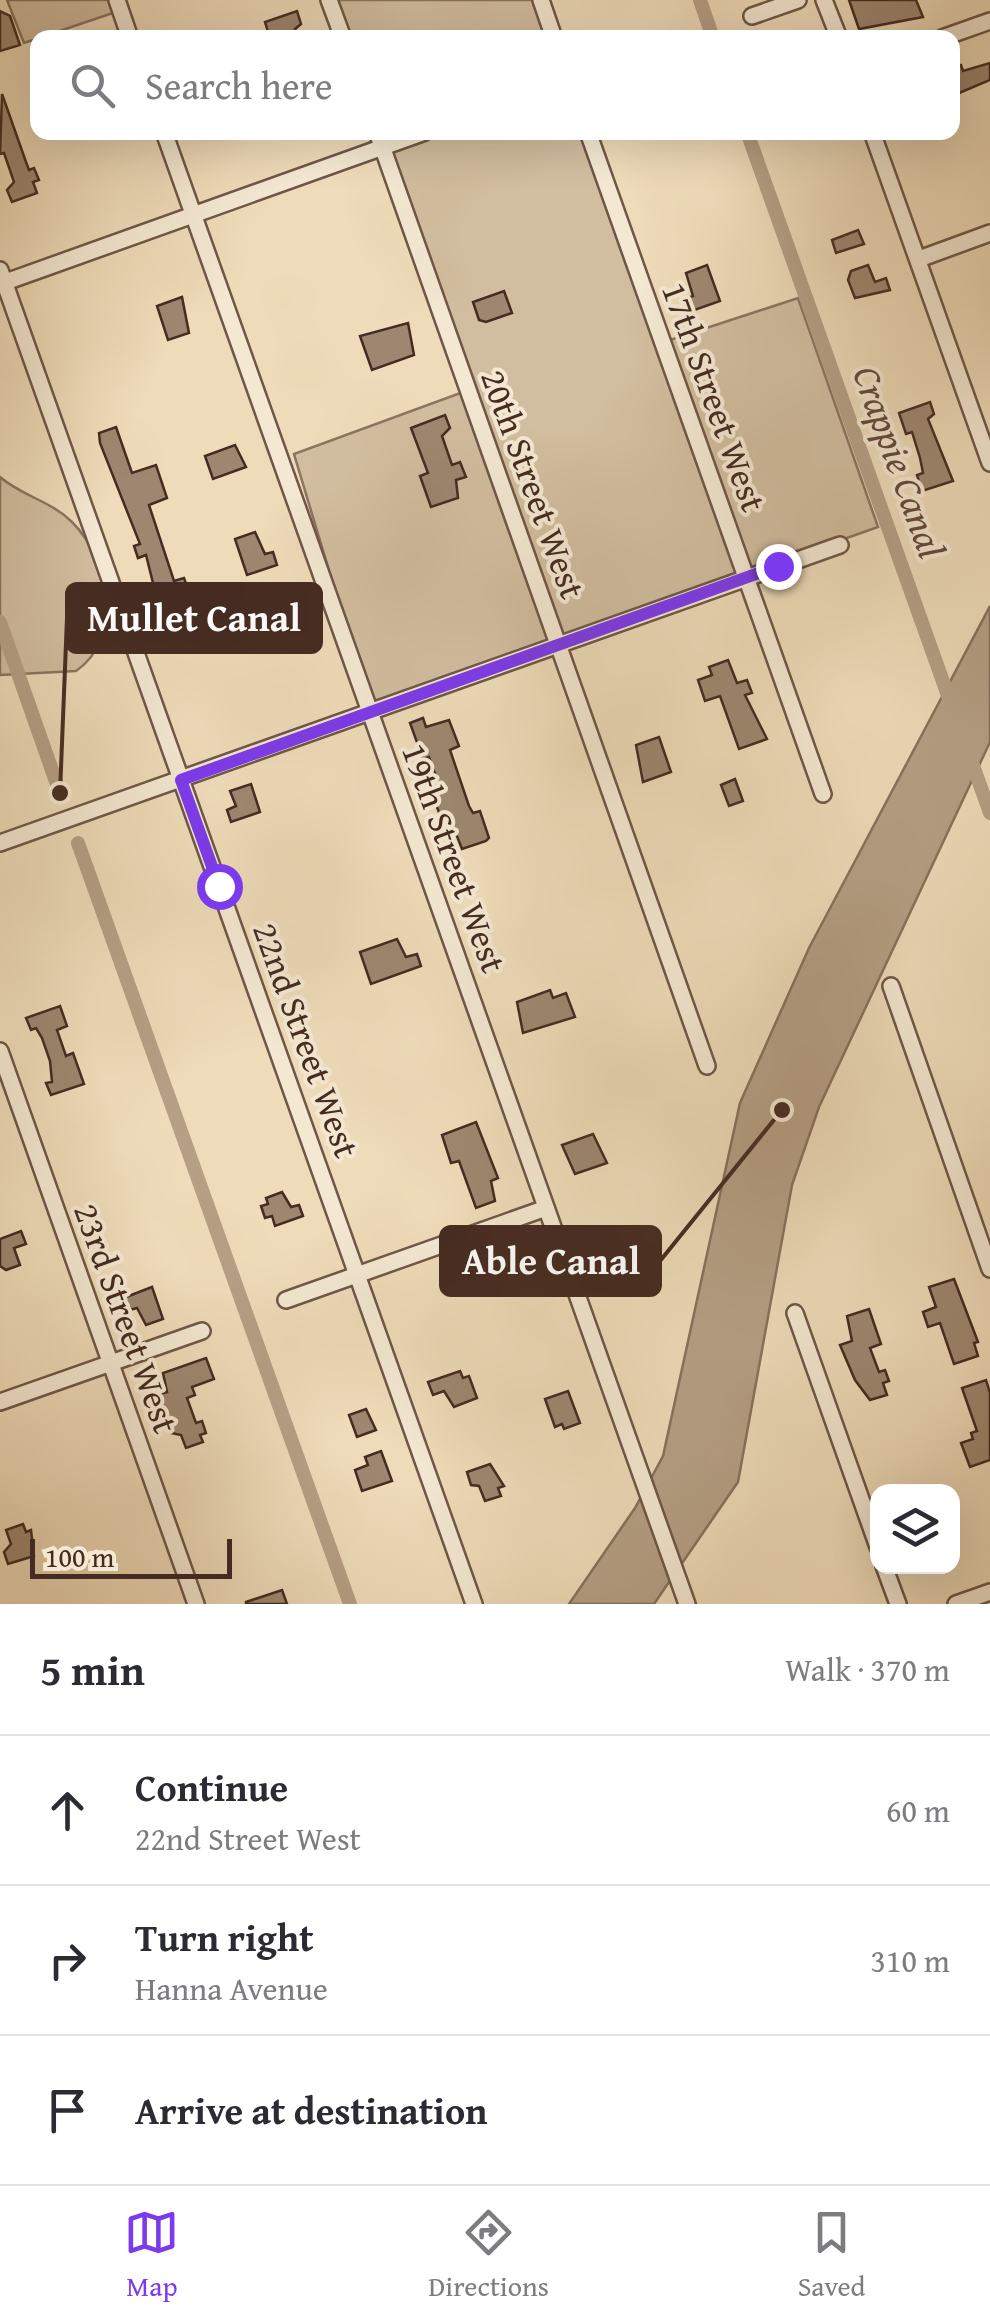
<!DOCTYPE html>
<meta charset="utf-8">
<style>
:root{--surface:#fff;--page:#f2f2f3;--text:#2b2b33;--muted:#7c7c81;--line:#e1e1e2;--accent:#7c3aed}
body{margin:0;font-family:"Gentium Book Plus",serif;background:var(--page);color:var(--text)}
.controls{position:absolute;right:30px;bottom:30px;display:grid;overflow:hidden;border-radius:20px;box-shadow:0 10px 40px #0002}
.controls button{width:90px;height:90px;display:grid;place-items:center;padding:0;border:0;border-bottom:2px solid var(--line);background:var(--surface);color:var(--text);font:50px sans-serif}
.scale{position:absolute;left:30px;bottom:25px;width:202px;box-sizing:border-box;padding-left:10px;border:5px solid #452b21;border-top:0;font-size:28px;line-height:35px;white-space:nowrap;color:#452b21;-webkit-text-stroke:8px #f4e8d2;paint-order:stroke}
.stop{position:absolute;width:30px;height:30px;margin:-22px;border:8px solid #7c3aed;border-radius:50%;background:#fff}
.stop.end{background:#7c3aed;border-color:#fff;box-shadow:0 2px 10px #0008}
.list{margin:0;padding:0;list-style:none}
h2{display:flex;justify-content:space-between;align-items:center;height:130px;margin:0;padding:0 40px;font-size:42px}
h2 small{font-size:32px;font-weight:400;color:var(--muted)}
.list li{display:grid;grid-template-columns:65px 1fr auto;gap:30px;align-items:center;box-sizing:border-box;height:150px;padding:0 40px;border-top:2px solid var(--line)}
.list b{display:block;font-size:38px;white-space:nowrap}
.list p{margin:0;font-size:32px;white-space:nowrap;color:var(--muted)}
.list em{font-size:32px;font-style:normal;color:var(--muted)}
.icon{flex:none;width:55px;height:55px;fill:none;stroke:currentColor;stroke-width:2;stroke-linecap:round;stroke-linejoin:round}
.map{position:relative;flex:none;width:990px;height:1604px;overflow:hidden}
.search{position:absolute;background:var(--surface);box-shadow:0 10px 40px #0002;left:30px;right:30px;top:30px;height:110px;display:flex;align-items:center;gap:25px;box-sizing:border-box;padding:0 35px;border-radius:20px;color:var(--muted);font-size:38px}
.sheet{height:580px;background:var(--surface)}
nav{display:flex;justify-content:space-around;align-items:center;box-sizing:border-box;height:140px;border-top:2px solid var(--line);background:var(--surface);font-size:28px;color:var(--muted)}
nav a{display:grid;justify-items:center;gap:5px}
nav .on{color:var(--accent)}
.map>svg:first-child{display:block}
</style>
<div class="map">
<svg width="990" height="1604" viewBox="0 0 990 1604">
<rect width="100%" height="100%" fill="#eedbb9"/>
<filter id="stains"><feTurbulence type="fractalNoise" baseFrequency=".002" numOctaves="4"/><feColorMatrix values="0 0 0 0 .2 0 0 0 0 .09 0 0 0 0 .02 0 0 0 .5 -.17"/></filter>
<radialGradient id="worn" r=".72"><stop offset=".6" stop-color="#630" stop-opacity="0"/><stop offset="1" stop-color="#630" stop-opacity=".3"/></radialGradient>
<g fill="#d1bd9f" stroke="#8b7460" stroke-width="2.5">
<polygon points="7,0 112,0 116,12 24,43"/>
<polygon points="337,0 545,0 558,37 350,37"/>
<polygon points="381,133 590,133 661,343 798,298 878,527 370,707 294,454 466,391"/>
<path d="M0,477c22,19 51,24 72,45 38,38 52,116 4,149l-76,4z"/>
</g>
<polygon fill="#b59f85" stroke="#88715d" stroke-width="2.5" points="990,606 990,742 819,1107 792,1185 738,1482 654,1604 569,1604 635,1508 663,1456 740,1103 809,948"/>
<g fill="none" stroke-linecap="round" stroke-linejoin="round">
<g stroke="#b59f85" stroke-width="14">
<polyline points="700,0 713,38"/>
<polyline points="747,132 951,704"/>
<polyline points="0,622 60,793"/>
<polyline points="970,757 990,813"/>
<polyline points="78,843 350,1604"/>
</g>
</g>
<g fill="#9d8770" stroke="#452b21" stroke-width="2.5">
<polygon points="849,0 916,0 923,17 859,29"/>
<polygon points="0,11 10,16 20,45 0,51"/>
<polygon points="297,11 301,24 295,29 298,38 270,38 265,22"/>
<polygon points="990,63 990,80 952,96 952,68 961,65 963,71"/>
<polygon points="2,94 26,162 29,170 34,168 39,180 33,182 37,193 12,202 7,190 14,182 4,153 0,154"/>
<polygon points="858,230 864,244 836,253 832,240"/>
<polygon points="707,265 720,301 689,312 685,299 693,296 686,273"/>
<polygon points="868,265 875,282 886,278 890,290 855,298 848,280 851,271"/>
<polygon points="504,291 512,313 486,322 479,320 473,302"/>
<polygon points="182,297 189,333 168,340 157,306"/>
<polygon points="408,323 414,355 372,370 360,336"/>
<polygon points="930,402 934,414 928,419 953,481 922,491 917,475 923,473 920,458 912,432 906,434 899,413"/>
<polygon points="445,415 450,428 442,436 452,465 460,462 466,477 456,480 458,498 431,507 420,476 428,473 411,428"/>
<polygon points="116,427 132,473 156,465 167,498 149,505 174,581 184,578 189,592 158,603 146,555 138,558 134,546 140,544 100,443 99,433"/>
<polygon points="235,445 246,467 213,479 205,456"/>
<polygon points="255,532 265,554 273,552 277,565 247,575 235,539"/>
<polygon points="728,660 737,683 747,680 752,693 745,695 767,739 739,749 720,696 705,701 698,680 712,675 709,667"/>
<polygon points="423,718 426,727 449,720 459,746 450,750 469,806 473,813 480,811 489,838 486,841 462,849 453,826 445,829 430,788 439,785 429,757 423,759 410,723"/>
<polygon points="659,737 671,772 643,782 636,745"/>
<polygon points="735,779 743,801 729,806 721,785"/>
<polygon points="251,784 260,812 231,822 227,810 236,806 230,791"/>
<polygon points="397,939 406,957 417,954 421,966 371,984 360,952"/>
<polygon points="550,990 553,998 566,993 575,1017 523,1033 517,1002"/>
<polygon points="60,1006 67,1026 57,1030 66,1056 73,1053 84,1084 51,1095 46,1083 52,1082 50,1061 42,1038 36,1028 31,1030 26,1018"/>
<polygon points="476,1122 498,1178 491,1181 495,1201 476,1208 459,1161 451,1163 442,1135"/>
<polygon points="593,1134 607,1163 575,1174 562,1145"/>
<polygon points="282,1192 291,1207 299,1205 303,1216 275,1226 272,1216 265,1218 261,1206 268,1204 266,1198"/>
<polygon points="21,1231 26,1244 14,1248 20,1265 6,1270 0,1266 0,1239"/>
<polygon points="954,1279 978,1342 974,1343 978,1356 954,1364 940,1323 928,1327 923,1312 936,1307 929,1287"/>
<polygon points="152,1287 163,1319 146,1325 137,1308 126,1311 121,1299"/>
<polygon points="869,1309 881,1344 870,1348 879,1372 885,1370 889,1381 883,1383 887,1395 870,1400 855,1380 840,1345 852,1341 847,1316"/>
<polygon points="206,1358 214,1379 192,1387 195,1395 187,1398 196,1423 202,1421 206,1433 200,1435 203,1442 186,1448 181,1435 171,1433 166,1420 160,1394 167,1392 163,1373"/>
<polygon points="460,1371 463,1378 469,1376 477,1398 454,1407 444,1391 433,1395 428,1382"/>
<polygon points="986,1380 990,1393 990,1460 970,1467 961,1443 973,1439 971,1433 977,1431 962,1388"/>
<polygon points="568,1391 580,1423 564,1429 562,1424 555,1427 545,1399"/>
<polygon points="366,1409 376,1430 357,1437 349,1415"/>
<polygon points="381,1451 392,1481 362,1491 355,1470 368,1465 365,1457"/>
<polygon points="490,1464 504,1486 498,1488 501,1496 485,1501 479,1486 471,1485 467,1472"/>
<polygon points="23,1524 26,1532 31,1530 34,1556 8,1564 4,1552 11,1544 6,1530"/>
<polygon points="282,1590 287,1604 246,1604 246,1602"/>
</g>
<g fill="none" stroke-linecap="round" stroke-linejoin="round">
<g stroke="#6f5747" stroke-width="20">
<g id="street">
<polyline points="117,0 130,38"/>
<polyline points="329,0 343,38"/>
<polyline points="541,0 554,38"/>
<polyline points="824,0 839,38"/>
<polyline points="752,16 798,0"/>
<polyline points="942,38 990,21"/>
<polyline points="164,132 687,1604"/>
<polyline points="377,132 707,1066"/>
<polyline points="588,132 823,794"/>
<polyline points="872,132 990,463"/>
<polyline points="919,259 990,233"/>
<polyline points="0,270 474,1604"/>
<polyline points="0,284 425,132"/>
<polyline points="0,843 840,545"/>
<polyline points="891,986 990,1269"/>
<polyline points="0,1051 196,1604"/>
<polyline points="286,1300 546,1208"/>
<polyline points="795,1313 878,1547"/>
<polyline points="0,1402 202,1331"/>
<polyline points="884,1566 898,1604"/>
<polyline points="956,1604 990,1592"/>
</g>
</g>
<use href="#street" stroke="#f4e8d2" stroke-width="15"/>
</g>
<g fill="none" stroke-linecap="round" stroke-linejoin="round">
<polyline stroke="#7c3aed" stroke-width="12" points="219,886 181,780 778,566"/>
</g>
<g text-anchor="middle" stroke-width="8" stroke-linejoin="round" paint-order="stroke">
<g font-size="35" fill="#452b21" stroke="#f4e8d2">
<text transform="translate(714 397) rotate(70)" y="12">17th Street West</text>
<text transform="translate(533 484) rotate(70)" y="12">20th Street West</text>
<text transform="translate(454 858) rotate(70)" y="12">19th Street West</text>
<text transform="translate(306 1040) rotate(70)" y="12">22nd Street West</text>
<text transform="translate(126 1318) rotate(70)" y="12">23rd Street West</text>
</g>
<g font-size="38" font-style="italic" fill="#61483a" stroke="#f4e8d2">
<text transform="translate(899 462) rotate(70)" y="13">Crappie Canal</text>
</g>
</g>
<path fill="none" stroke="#452b21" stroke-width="4" d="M60 793L67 618M782 1110L660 1261"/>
<g fill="#452b21" stroke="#f4e8d2" stroke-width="4">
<circle cx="60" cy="793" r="10"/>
<circle cx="782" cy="1110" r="10"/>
</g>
<g fill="#452b21" stroke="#452b21" stroke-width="4">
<rect x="67" y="584" width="254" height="68" rx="10"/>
<rect x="441" y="1227" width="219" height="68" rx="10"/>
</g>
<g font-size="38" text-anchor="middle" font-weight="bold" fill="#fff">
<text x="194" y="631">Mullet Canal</text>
<text x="551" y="1274">Able Canal</text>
</g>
<rect width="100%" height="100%" filter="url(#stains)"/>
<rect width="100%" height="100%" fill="url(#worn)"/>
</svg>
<div class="controls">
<button><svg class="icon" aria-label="layers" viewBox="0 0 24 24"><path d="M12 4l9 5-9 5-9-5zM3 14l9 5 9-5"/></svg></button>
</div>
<div class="scale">100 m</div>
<div class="stop" style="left:219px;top:886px"></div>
<div class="stop end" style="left:778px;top:566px"></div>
<div class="search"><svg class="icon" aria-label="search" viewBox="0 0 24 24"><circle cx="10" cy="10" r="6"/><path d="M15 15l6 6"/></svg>Search here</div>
</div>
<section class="sheet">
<h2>5 min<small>Walk · 370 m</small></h2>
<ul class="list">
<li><svg class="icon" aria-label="ahead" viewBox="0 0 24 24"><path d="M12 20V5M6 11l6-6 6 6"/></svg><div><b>Continue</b><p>22nd Street West</p></div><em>60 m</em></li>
<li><svg class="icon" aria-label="right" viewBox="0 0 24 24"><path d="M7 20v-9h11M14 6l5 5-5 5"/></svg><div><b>Turn right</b><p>Hanna Avenue</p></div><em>310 m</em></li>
<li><svg class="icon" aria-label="arrive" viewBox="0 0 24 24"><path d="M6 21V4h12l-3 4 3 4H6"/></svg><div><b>Arrive at destination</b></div></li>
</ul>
</section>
<nav>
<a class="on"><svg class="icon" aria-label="map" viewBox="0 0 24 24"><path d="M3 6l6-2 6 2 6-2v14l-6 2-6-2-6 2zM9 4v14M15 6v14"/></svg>Map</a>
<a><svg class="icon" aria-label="directions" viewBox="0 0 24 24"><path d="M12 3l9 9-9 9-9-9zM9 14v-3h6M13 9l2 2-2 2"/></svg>Directions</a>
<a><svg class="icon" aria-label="saved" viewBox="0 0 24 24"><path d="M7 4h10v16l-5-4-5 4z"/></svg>Saved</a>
</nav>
